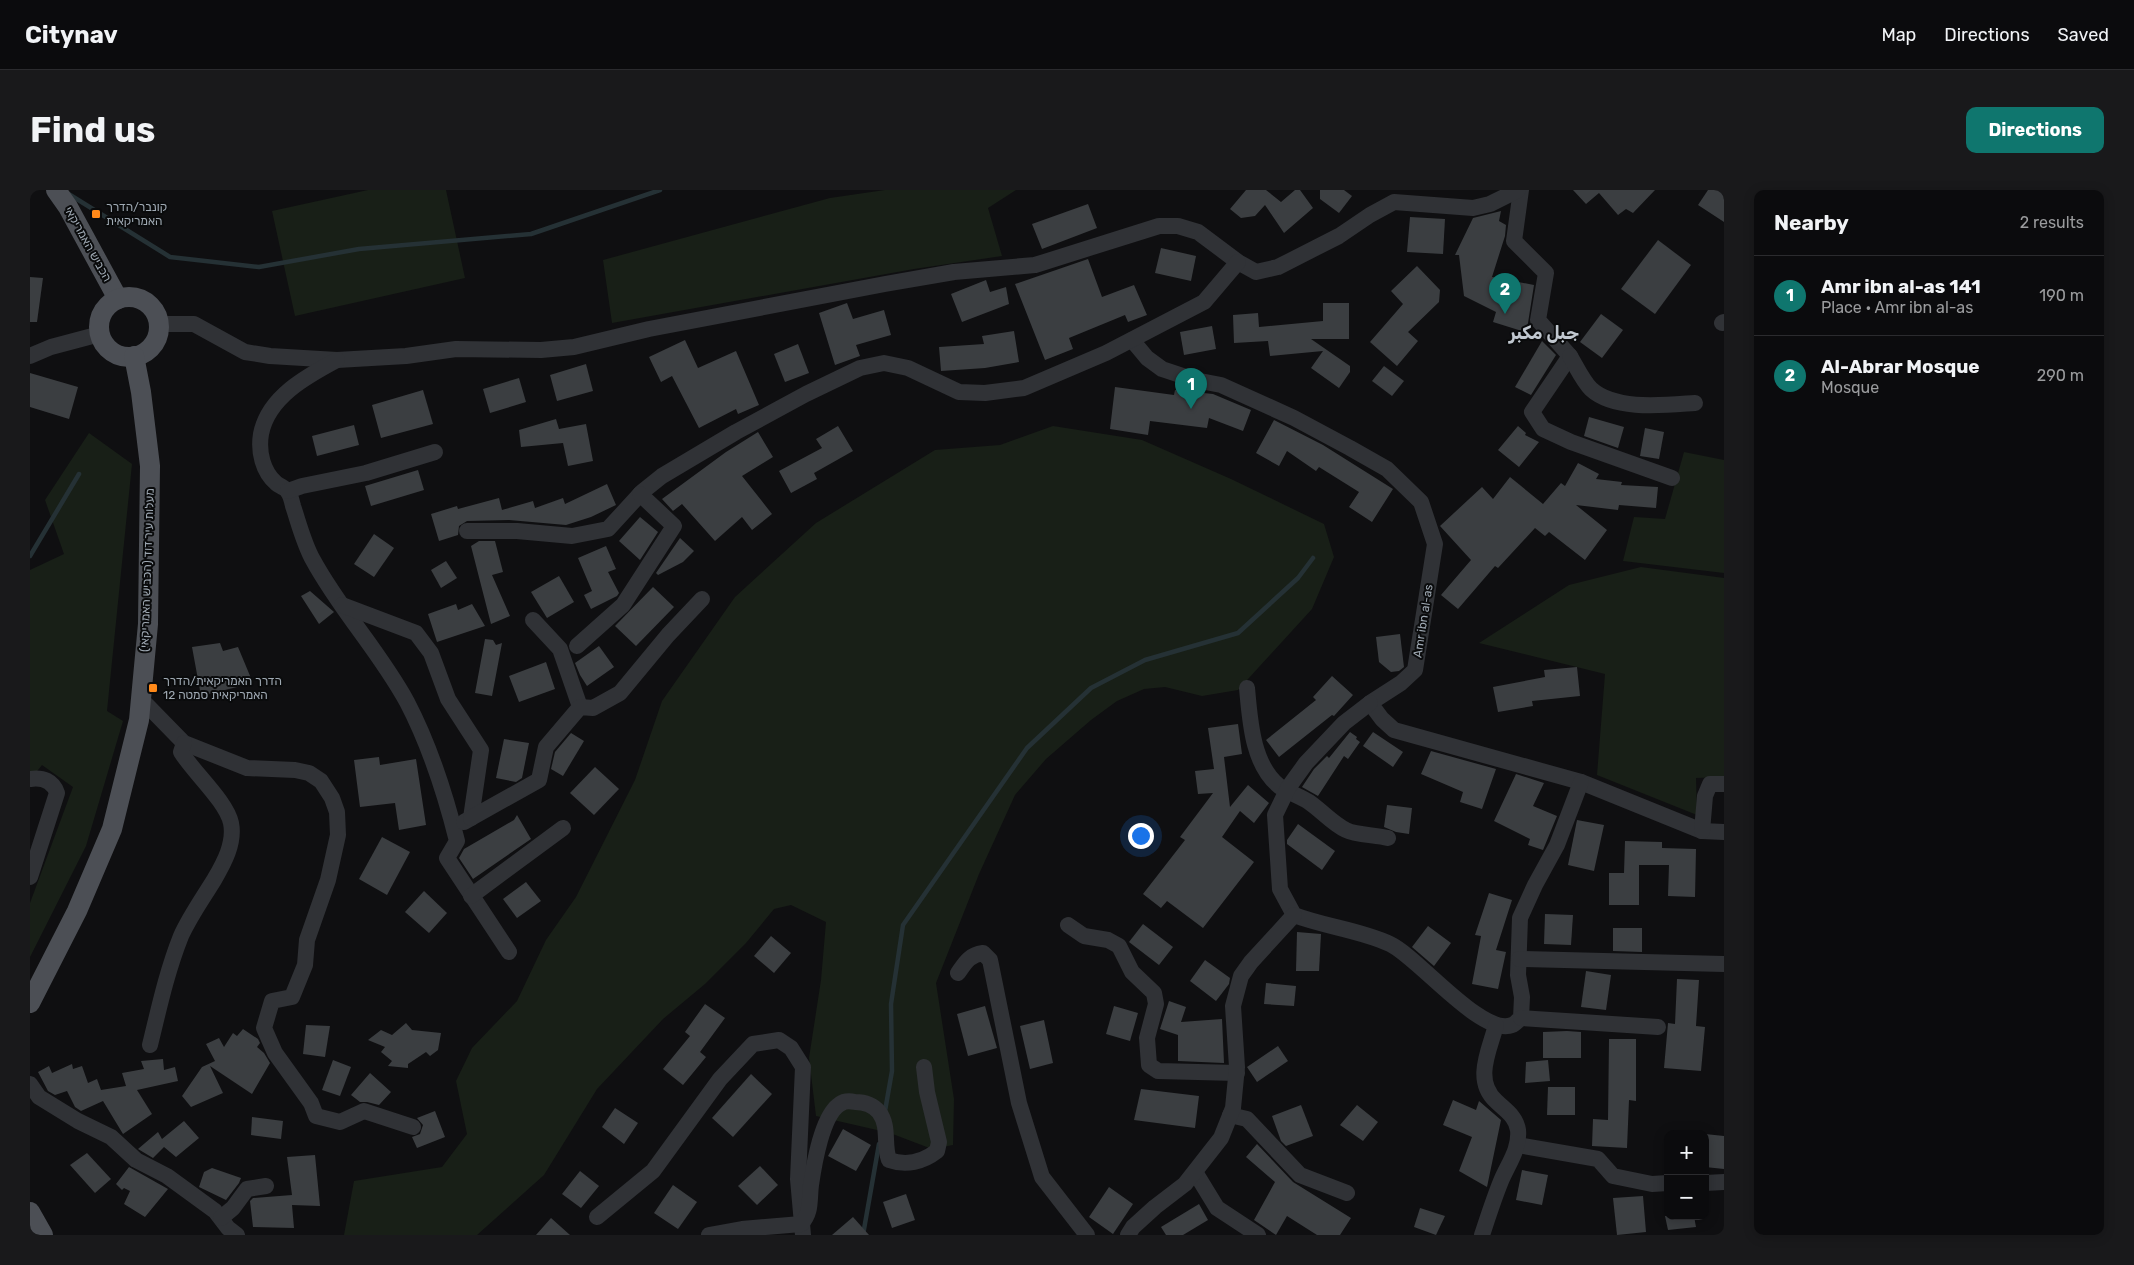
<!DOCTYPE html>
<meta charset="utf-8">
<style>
:root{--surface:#0b0b0d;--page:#19191b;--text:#f1f3f6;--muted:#9a9b9d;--line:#2b2b2e;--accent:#0f766e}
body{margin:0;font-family:Rubik,"Noto Sans Arabic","Noto Sans Hebrew",sans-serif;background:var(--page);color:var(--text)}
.controls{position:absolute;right:15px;bottom:15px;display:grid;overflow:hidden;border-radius:10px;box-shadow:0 2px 12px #0003}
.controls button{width:45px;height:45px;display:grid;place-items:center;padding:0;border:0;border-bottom:1px solid var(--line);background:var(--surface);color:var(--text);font:25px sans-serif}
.you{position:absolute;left:1110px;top:645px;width:18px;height:18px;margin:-12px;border:4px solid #fff;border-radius:50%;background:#1a73e8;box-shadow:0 0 0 8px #1a73e833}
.badge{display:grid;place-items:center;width:32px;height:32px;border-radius:50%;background:var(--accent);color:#fff;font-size:16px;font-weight:700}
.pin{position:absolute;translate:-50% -41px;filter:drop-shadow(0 1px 2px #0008)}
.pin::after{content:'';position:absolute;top:26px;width:18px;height:15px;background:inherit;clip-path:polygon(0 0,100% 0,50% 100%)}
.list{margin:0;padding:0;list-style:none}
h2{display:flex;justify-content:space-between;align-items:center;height:65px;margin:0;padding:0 20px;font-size:21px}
h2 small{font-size:16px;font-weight:400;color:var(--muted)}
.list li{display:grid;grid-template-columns:32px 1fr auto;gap:15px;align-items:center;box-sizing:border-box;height:80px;padding:0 20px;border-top:1px solid var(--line)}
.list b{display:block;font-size:19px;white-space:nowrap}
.list p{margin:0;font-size:16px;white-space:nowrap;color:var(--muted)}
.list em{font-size:16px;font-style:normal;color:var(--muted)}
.map{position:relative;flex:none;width:1694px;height:1045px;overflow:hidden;border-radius:10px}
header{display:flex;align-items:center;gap:30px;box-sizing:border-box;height:70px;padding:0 25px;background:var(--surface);border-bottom:1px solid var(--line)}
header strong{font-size:24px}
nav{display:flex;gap:28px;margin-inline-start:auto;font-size:18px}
.intro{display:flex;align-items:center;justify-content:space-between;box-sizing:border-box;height:120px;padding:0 30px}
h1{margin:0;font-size:35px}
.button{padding:12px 22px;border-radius:10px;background:var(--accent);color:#fff;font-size:18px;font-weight:700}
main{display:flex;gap:30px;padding:0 30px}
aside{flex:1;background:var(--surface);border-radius:10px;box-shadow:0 2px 12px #0003}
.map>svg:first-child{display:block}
</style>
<header>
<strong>Citynav</strong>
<nav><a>Map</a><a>Directions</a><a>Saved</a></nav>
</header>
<div class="intro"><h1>Find us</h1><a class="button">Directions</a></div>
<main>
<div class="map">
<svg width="1694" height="1045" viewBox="0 0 1694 1045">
<rect width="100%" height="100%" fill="#0f0f11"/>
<g fill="#181f17">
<polygon points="338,0 416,0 435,88 265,126 242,21"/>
<polygon points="855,0 986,0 958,18 972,66 884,79 582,133 573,70 800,8"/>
<polygon points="1023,236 1112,250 1201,289 1294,334 1304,367 1282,419 1208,500 1172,506 1135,497 1114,499 1087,511 1061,530 1016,569 985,605 949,684 906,793 924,909 923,955 902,959 860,943 786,926 779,868 791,790 796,732 761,715 744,719 716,753 675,794 633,829 567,899 514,985 447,1045 314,1045 324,991 412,977 437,944 426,891 442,858 487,811 516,750 546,707 605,590 632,511 705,407 786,333 905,260 970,255"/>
<polygon points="59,243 102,274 77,521 93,531 56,656 0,767 0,713 43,597 12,575 0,590 0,380 34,364 15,310"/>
<polygon points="1654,262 1694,270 1694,383 1593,371 1604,327 1635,329"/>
<polygon points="1611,377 1694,388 1694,587 1666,588 1667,625 1567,585 1575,484 1449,453 1539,395"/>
</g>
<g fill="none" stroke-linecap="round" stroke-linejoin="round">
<g stroke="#253135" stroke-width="4.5">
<polyline points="37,3 140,67 229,77 329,59 501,44 630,0"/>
<polyline points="0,366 49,284"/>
<polyline points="855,921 862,881 861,814 873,735 997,558 1061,498 1115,470 1208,443 1268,388 1283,368"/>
<polyline points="833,1045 849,954"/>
</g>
</g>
<g fill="#3b3e41">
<polygon points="1216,0 1236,0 1251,12 1265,0 1270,0 1283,18 1254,43 1235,15 1225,26 1211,28 1200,19"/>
<polygon points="1290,0 1314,0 1322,6 1309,23 1290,9"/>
<polygon points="1543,0 1625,0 1603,23 1596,19 1588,25 1569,3 1556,14"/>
<polygon points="1678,0 1694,0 1694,32 1668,15"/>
<polygon points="1058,14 1067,38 1012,59 1002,34"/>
<polygon points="1471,21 1469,31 1476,35 1475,46 1462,87 1504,95 1498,133 1495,142 1463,132 1466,122 1434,106 1429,65 1425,65 1443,28"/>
<polygon points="1380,27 1415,29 1413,64 1377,62"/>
<polygon points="1628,50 1661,75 1625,124 1591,99"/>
<polygon points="1131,58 1166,66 1161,91 1125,83"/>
<polygon points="1058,69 1072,107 1104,95 1117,125 1098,132 1095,125 1039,148 1043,159 1015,170 985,94"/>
<polygon points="1387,76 1410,100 1409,112 1378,142 1388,151 1367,176 1340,152 1373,114 1361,101"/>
<polygon points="0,87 13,88 7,132 0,132"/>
<polygon points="956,90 960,102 976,97 979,114 932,132 921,104"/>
<polygon points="817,113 823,129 854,120 861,145 826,155 830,166 805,175 789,123"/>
<polygon points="1293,113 1319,113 1319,149 1281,149 1320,176 1320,182 1309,198 1281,178 1293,161 1240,166 1238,151 1204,153 1203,125 1228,123 1229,137 1293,131"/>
<polygon points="1571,124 1593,140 1572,168 1550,152"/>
<polygon points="1182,136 1186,159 1154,165 1150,142"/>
<polygon points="984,141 989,172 955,178 911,181 909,157 954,154 952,146"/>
<polygon points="655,150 668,178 706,161 729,215 708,224 706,219 669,238 642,186 631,192 619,167"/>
<polygon points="1512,151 1526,165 1501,205 1485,197"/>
<polygon points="768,154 779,183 755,192 744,164"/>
<polygon points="556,174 563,201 527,211 520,185"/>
<polygon points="1354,176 1374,191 1362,206 1342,191"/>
<polygon points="0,183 48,197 39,229 0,217"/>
<polygon points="489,188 496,212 460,223 453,199"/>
<polygon points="1085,197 1144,205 1145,200 1183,204 1221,220 1213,241 1179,228 1177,238 1120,231 1118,245 1080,239"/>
<polygon points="393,200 403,234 351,248 342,215"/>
<polygon points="1559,227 1594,237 1588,258 1554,246"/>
<polygon points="526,229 529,239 556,234 563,271 538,276 533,253 491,257 489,240"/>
<polygon points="1244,230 1293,255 1363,299 1342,332 1319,317 1329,302 1289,277 1286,281 1257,261 1249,276 1226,263"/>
<polygon points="324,235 329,255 287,266 282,246"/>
<polygon points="808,236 823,261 784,283 787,289 761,303 749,281 792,258 786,249"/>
<polygon points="1488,236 1496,243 1495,245 1509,252 1489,277 1468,260"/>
<polygon points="1615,238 1634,242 1629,269 1610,266"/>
<polygon points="728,242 743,267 712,286 742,324 722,340 712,327 685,351 652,314 643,321 632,309 696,262"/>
<polygon points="1548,273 1569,284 1566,289 1592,292 1591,295 1628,297 1626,318 1589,315 1588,320 1546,315 1577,340 1555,370 1519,342 1515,346 1505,338 1468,378 1465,376 1428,419 1411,405 1441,370 1410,336 1452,297 1463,309 1480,287 1513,314 1531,293 1535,296"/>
<polygon points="388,280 394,300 341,316 335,296"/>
<polygon points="577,294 586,315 561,327 536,335 479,330 437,331 429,336 428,345 409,351 401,324 427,316 428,319 469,308 472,320 503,311 505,318 533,308 535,314"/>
<polygon points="610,327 628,342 610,370 589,351"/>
<polygon points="344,344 364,358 344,387 324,374"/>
<polygon points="650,348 664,361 653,372 628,385 626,383"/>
<polygon points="449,351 465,351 473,382 462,385 480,426 461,434 441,356"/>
<polygon points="576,356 586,379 578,382 589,403 587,406 561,419 554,405 562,401 548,368"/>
<polygon points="416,371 427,388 411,398 401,380"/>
<polygon points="529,386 544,412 517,428 501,402"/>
<polygon points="623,397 644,417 606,456 585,436"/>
<polygon points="280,401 304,422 289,434 271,406"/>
<polygon points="426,414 428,420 442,414 455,436 407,452 398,424"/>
<polygon points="1370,444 1374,477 1369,481 1361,482 1349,472 1346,447"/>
<polygon points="455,449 463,450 466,455 472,453 462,506 445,503"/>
<polygon points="190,453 193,461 208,457 223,493 171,506 162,457"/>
<polygon points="569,456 584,477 557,496 550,485 545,473"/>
<polygon points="516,472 525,499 489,512 479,486"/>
<polygon points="1547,477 1550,506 1502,511 1503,516 1468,522 1463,497 1515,487 1514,480"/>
<polygon points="1302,486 1323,505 1304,526 1302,525 1249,567 1236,550 1286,510 1283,507"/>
<polygon points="1208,534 1212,564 1194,567 1200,617 1218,595 1239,613 1224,633 1210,621 1192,647 1224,672 1173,738 1137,711 1131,718 1113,704 1155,650 1150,647 1183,603 1168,604 1165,581 1184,579 1178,538"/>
<polygon points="1320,542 1327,547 1326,549 1330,552 1318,569 1314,566 1288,606 1272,597 1284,579 1297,566 1299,568"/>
<polygon points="1343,542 1373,562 1363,577 1333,556"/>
<polygon points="541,543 554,551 533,586 521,579 525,562"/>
<polygon points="474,549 499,553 492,588 486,592 466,588"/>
<polygon points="1401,561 1466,579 1452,619 1430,612 1433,602 1391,584"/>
<polygon points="349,567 350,575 386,569 396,635 369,640 365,613 330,617 324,570"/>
<polygon points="565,577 589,599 564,625 540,603"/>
<polygon points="1486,584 1514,593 1503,616 1527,626 1513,660 1498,655 1500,649 1464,631"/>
<polygon points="1357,615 1382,618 1379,644 1366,642 1354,637"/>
<polygon points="487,625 501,649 443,689 429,668 434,659 484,630"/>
<polygon points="1547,630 1574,635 1564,681 1538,675"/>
<polygon points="1268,634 1305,661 1292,680 1257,654 1257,650"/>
<polygon points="352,647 380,662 357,705 329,689"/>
<polygon points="1595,651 1632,652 1632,658 1666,659 1665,707 1638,706 1639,675 1609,675 1609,715 1579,715 1579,683 1594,683"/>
<polygon points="496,692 511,711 487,728 473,709"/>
<polygon points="394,701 417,723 399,743 375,722"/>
<polygon points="1459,703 1482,710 1466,760 1476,762 1468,799 1442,794 1451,746 1445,745"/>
<polygon points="1515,724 1543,725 1541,755 1514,754"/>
<polygon points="1113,734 1143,757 1129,775 1099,752"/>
<polygon points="1398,736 1421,753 1404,776 1382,757"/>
<polygon points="1583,738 1612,738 1612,762 1583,761"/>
<polygon points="1267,742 1291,744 1289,781 1266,781"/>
<polygon points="741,746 761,763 744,783 724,766"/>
<polygon points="1175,770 1200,788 1199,794 1186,811 1160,791"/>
<polygon points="1556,781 1581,785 1576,820 1551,817"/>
<polygon points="1647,789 1669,790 1666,836 1675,837 1671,881 1634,878 1638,833 1645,834"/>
<polygon points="1236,793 1266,796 1264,816 1234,814"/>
<polygon points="1139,811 1156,817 1151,832 1192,829 1194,873 1148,871 1148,845 1130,839"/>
<polygon points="675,814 695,828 670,862 676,867 653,895 633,879 660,846 655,842"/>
<polygon points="955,816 967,858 938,866 927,824"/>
<polygon points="1084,816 1108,823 1100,851 1076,844"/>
<polygon points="1014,830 1023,873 1000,879 990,836"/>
<polygon points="376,833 382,840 411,843 408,860 400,866 396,862 378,874 378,878 358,876 362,871 351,862 355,857 338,850 351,840 362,845"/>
<polygon points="276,835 300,836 295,867 273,864"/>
<polygon points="213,839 228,849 230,853 227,857 234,863 240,873 222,904 180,876 193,903 161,917 152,906 172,877 185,871 176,854 189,848 194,857 203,843 207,846"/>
<polygon points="1537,841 1551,842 1551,868 1513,868 1513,842"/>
<polygon points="1579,849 1606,849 1606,911 1599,910 1597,958 1562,956 1563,929 1578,930"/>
<polygon points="1248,856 1258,871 1227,892 1217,877"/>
<polygon points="133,869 134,880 145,877 148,891 107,900 122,924 93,944 73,911 51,921 45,917 37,901 25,905 18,901 8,882 19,876 22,883 42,874 43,879 52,876 58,893 67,889 71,900 96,896 92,883 114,879 111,871"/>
<polygon points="303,870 321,877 310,906 292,900"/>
<polygon points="1518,870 1520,891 1495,893 1496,872"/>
<polygon points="340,883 361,902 349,915 337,912 330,912 321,905"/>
<polygon points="721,884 742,904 703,947 682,928"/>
<polygon points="1518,897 1545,897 1545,925 1517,925"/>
<polygon points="1111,899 1169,906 1165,938 1104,930"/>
<polygon points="1423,910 1446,920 1449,911 1471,930 1457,997 1429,981 1442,947 1413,935"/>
<polygon points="1271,915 1283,946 1256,956 1251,951 1242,926"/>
<polygon points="1327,915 1348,932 1333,951 1310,935"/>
<polygon points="585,918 608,933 594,954 572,937"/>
<polygon points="405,921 415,947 387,958 382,947 390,944 393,935 387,928"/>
<polygon points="222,927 253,931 251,949 221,945"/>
<polygon points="154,931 169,948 146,967 134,957 123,968 108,959 128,942 132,949"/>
<polygon points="813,939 841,955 826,981 798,966"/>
<polygon points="1675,944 1694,946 1694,979 1675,977"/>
<polygon points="1227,954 1263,992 1321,1028 1310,1045 1287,1045 1257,1026 1246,1045 1224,1030 1245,992 1216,967"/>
<polygon points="57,963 81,989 65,1003 40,975"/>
<polygon points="285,965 290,1016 262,1015 264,1038 223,1037 220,1011 223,1008 262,1005 257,967"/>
<polygon points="730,976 748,995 727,1015 708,996"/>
<polygon points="99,977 138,999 115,1027 94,1014 100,1001 94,998 92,1000 86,994"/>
<polygon points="182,978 211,988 209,993 196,1010 169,997 174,982"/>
<polygon points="1492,980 1518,985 1512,1015 1486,1010"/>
<polygon points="550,981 569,996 551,1018 532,1004"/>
<polygon points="643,995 667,1012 648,1039 624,1023"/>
<polygon points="1079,997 1103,1014 1083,1044 1059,1027"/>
<polygon points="876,1004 885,1030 862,1038 853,1012"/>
<polygon points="1613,1006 1616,1042 1587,1045 1583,1008"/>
<polygon points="1169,1014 1178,1030 1153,1045 1136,1045 1131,1037"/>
<polygon points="1390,1018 1415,1026 1406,1045 1384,1037"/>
<polygon points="1635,1026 1664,1026 1666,1037 1638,1040"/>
<polygon points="823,1027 839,1045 802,1045"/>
<polygon points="521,1028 540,1045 506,1045"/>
</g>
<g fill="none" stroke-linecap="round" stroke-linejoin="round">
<g stroke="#303236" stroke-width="16">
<polyline points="1491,0 1484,51 1516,83 1508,130 1540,166 1502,222 1513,239 1541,252 1642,288"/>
<polyline points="1692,133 1694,132"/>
<polyline points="129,134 164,134 215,162 240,166 307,170 376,166 426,159 511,160 544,157 619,139 855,94 924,82 1005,75 1129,36 1148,36 1168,42 1208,72 1226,82 1248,77 1309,46 1340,25 1364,12 1443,18 1460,14 1488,0"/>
<polyline points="1102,150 1117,168 1132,179 1165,190 1191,195 1264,228 1320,258 1357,279 1391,312 1405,354 1385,480 1371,493 1340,513 1352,529 1364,540 1551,592 1672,641 1694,642"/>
<polyline points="0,166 21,157 70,144"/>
<path d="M1540,166c6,10 13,25 21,33 24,22 74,16 104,14"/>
<path d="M307,170c-30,16 -69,37 -76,74 -3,18 2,38 15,49 3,3 10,5 12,9 3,4 4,10 5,14 6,18 11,38 20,54 27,50 67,92 94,142 23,44 38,91 50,139l-10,17 62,94"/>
<polyline points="258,301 272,296 336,283 405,262"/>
<polyline points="437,341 487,341 542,346 578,339 612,302 632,286 706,242 776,204 830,178 854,173 878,178 929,202 955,203 994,198 1076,163 1174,112 1208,72"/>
<polyline points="312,415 386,443 401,463 418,509 451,560 441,628 434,632"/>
<polyline points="503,430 530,459 550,517"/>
<polyline points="547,456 593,415 644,336 610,304"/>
<path d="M1217,498c3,32 5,76 32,98 8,6 21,10 30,16 13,9 24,22 37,28 9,5 30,5 42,8"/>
<polyline points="111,509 154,553 217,578 265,580 279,583 291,591 302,608 307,622 308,645 298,690 277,750 275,775 262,807 242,811 234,838 245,863 281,913 286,926 310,932 334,921 383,937"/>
<path d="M1340,513l-26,20 -38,40 -18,25 -13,27 5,74 14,26c32,12 66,15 96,29 28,13 92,93 122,81 3,-1 6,-5 9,-7l1,-21 -4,-22 2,-57 15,-33 22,-40 24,-63"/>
<path d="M0,589c13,-2 23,2 27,14l-27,84"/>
<polyline points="441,628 509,590 516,557 550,517 563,518 590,503 638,445 672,409"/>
<polyline points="1672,641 1675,606 1680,594 1694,594"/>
<polyline points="441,706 533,638"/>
<polyline points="1038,735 1054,746 1078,750 1089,756 1102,782 1124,803 1126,814 1117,848 1119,875 1128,881 1207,883"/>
<polyline points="1489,769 1694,774"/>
<path d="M928,783c7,-10 11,-18 25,-20l7,7 29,143 23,74 45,58"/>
<polyline points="1491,828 1628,837"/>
<path d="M120,855c9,-37 17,-74 31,-109 9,-20 22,-38 33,-56 10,-17 21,-37 17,-57 -5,-22 -37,-50 -50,-71l3,-9"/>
<polyline points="0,894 9,907 48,931 81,947 106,970 137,986 185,1021 198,1038 207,1045"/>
<polyline points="1200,925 1217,929 1270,985 1317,1003"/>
<polyline points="1488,955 1568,969 1583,986 1622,994 1638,993"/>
<polyline points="1165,982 1187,1018 1228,1045"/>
<polyline points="1675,993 1694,992"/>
<polyline points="567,1027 623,981 690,889 723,854 749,850 761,858 773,877 768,989 773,1045"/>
<polyline points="191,1028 203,1018 217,999 236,996"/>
<path d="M679,1045l33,-6 59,-5c11,-12 8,-24 10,-39 3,-21 11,-70 29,-81 4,-3 10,-3 15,-2 9,0 18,3 24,10 11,15 4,32 10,48 17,6 34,2 48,-9l2,-9 -12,-50 -3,-25"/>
<polyline points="1098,1045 1103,1037 1125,1017 1155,994 1191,948 1203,918 1207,877 1203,816 1211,786 1221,772 1264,725"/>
<path d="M1452,1045c6,-18 12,-37 19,-54 7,-17 19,-32 17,-51 -2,-14 -13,-20 -22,-29 -23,-21 -6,-52 0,-76"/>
</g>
<g stroke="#4c4f55" stroke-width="20">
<polyline points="26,0 38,17 88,109"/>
<circle cx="99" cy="137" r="30"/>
<polyline points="0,813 47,721 82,639 109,530 118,434 120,276 111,202 104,166"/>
<polyline points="0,1022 13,1045"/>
</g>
</g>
<g fill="#ff8919" stroke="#0a0b0c" stroke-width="2">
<rect x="61" y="19" width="10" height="10" rx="2.5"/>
<rect x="118" y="493" width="10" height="10" rx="2.5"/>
</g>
<g text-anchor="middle" stroke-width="4" stroke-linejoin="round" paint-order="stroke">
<g font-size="12" fill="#9fa9b3" stroke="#0a0b0c" text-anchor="start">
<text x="76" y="21">קונבר/הדרך<tspan x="76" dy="14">האמריקאית</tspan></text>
<text x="133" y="495">הדרך האמריקאית/הדרך<tspan x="133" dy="14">האמריקאית סמטה 12</tspan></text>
</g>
<g font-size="12" fill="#9fa9b3" stroke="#0a0b0c">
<text transform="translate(58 54) rotate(61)" y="4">הכביש האמריקאי</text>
<text transform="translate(117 380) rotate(-88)" y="4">מעלות עיר דוד (הכביש האמריקאי)</text>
<text transform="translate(1393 431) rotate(-81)" y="4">Amr ibn al-as</text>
</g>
<g font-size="18" font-weight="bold" fill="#c0c7cf" stroke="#0a0b0c">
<text x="1514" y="149">جبل مكبر</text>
</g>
</g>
</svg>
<div class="controls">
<button>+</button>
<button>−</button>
</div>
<div class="you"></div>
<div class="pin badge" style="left:1161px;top:219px">1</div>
<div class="pin badge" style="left:1475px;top:124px">2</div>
</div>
<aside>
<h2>Nearby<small>2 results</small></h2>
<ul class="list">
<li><span class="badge">1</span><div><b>Amr ibn al-as 141</b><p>Place · Amr ibn al-as</p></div><em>190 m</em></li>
<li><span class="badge">2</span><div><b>Al-Abrar Mosque</b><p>Mosque</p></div><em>290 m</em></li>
</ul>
</aside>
</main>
